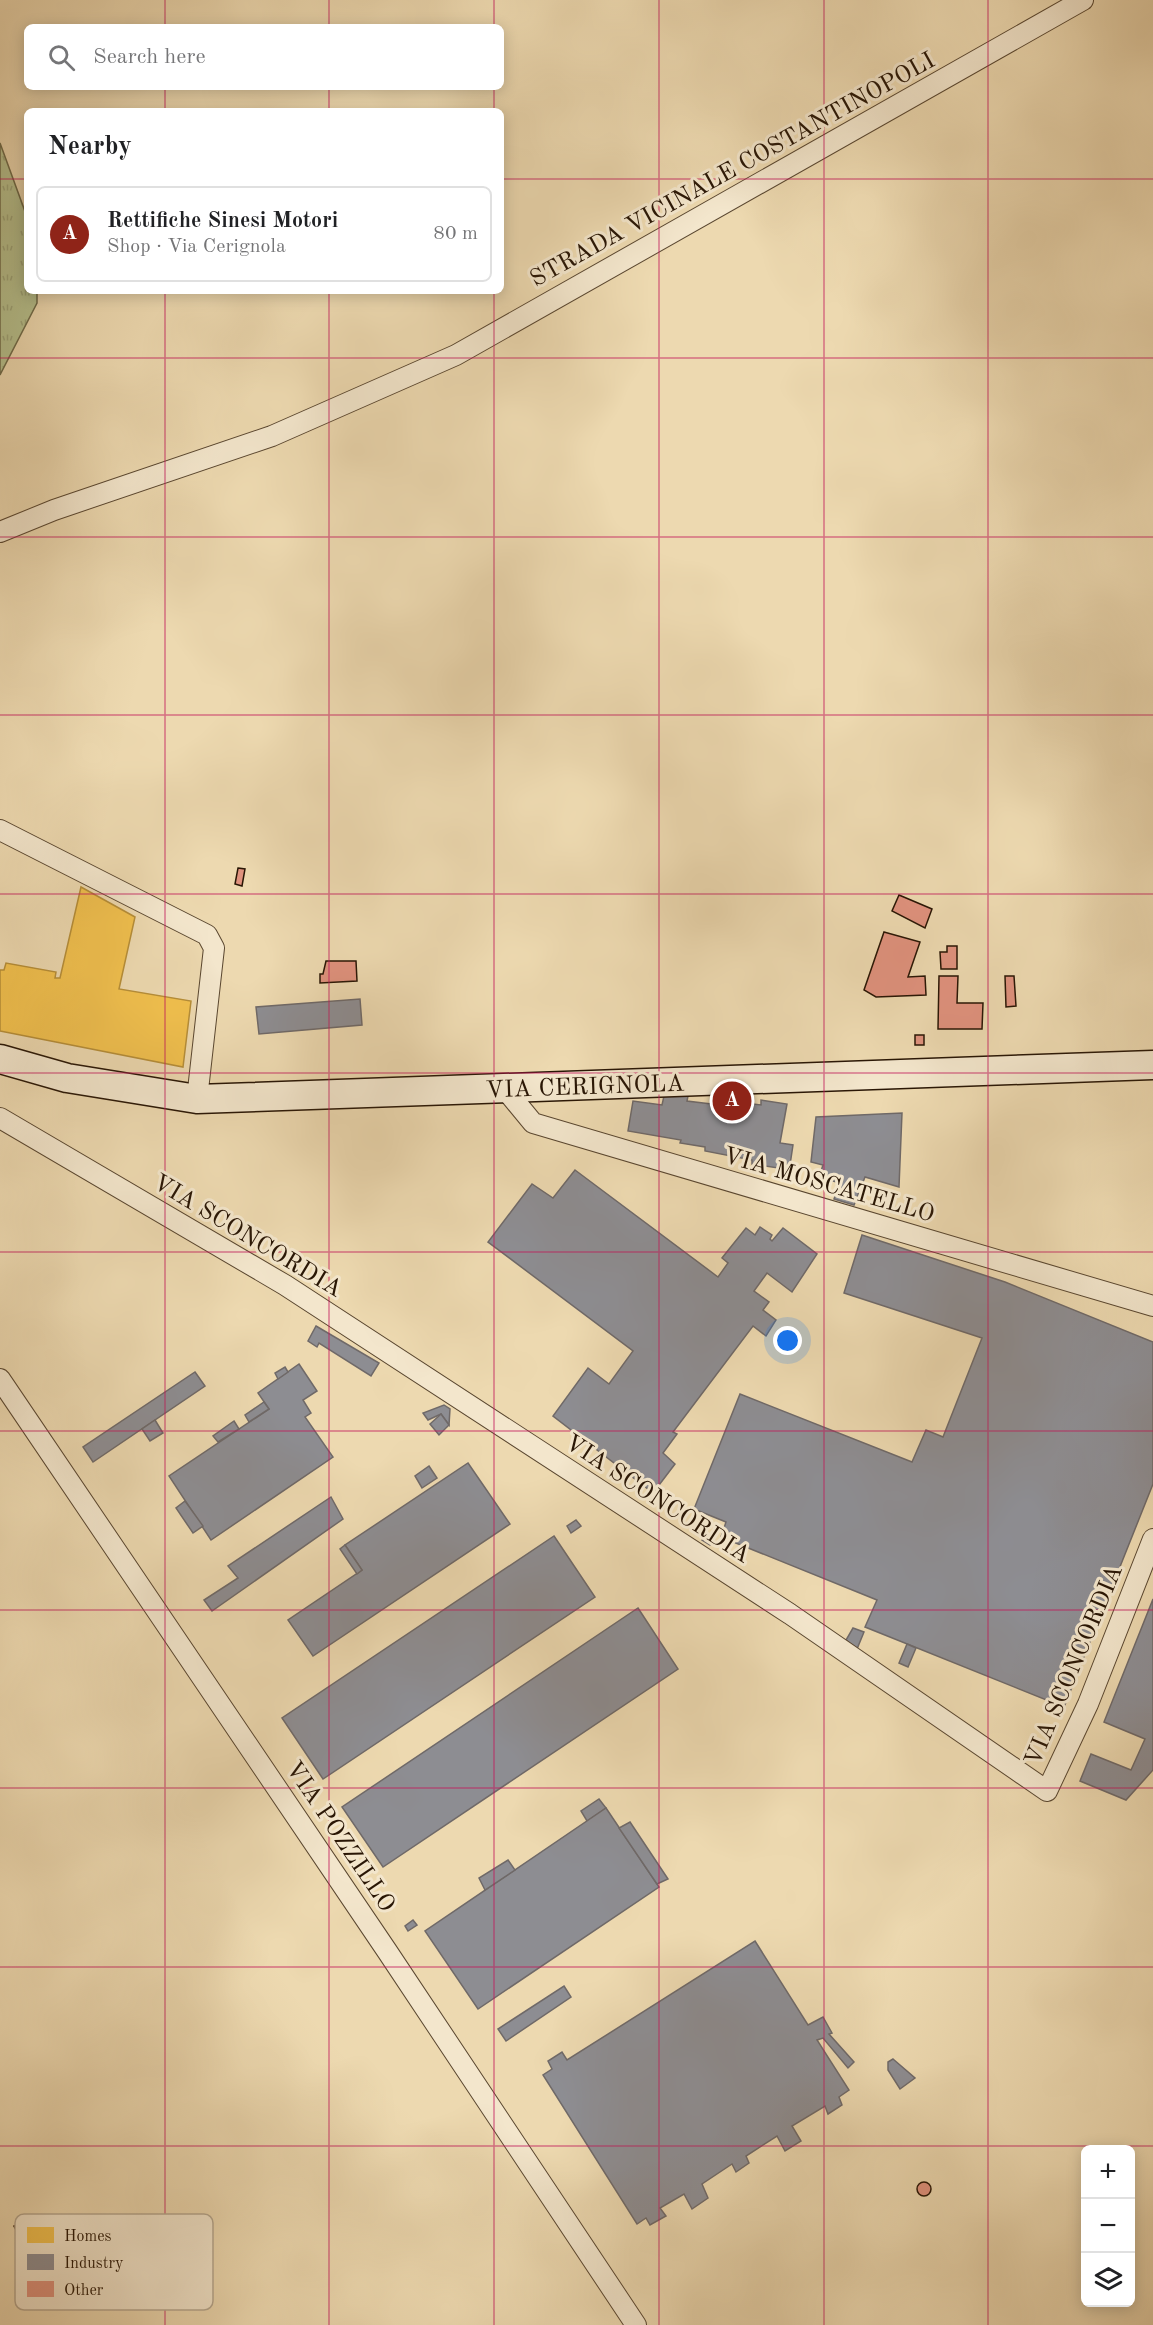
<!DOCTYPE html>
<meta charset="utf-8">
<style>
:root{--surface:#fff;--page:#f6f6f6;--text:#202124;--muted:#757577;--line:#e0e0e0;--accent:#8f2418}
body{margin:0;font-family:"Old Standard TT",serif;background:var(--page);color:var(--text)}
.controls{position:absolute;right:18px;bottom:18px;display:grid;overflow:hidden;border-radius:9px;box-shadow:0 3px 15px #0003}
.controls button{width:54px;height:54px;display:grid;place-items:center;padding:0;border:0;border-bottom:2px solid var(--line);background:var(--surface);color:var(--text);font:30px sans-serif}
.you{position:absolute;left:788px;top:1341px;width:21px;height:21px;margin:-15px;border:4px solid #fff;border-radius:50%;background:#1a73e8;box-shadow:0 0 0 9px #1a73e833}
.badge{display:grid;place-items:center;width:39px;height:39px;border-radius:50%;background:var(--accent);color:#fff;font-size:20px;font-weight:700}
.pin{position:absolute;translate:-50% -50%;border:3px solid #fff;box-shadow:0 2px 6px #0006}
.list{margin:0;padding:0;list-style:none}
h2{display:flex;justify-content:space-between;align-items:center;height:78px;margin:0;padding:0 24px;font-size:26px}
h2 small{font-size:20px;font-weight:400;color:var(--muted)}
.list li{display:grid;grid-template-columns:39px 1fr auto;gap:18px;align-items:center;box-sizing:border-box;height:96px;margin:0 12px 12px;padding:0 12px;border:2px solid var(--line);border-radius:9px}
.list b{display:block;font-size:22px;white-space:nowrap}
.list p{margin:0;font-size:20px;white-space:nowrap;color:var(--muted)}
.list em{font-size:20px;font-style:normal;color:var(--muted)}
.icon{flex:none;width:33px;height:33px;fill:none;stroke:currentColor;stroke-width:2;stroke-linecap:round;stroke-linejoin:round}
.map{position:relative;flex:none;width:1153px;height:2325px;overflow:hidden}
.search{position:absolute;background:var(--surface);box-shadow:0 3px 15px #0003;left:24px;top:24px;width:480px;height:66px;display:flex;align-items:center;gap:15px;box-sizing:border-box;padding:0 21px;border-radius:9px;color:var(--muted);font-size:22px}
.panel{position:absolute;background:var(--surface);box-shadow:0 3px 15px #0003;left:24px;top:108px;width:480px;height:186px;border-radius:9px}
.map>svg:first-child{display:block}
</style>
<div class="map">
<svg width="1153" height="2325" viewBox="0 0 1153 2325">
<defs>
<pattern id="grass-tufts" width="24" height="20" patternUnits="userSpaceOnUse" patternTransform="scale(1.5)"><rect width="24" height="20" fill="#b5c08e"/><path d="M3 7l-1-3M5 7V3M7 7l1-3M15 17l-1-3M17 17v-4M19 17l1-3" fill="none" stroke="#9ca479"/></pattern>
</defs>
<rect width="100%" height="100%" fill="#edd9b0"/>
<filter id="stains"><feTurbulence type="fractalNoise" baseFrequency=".00333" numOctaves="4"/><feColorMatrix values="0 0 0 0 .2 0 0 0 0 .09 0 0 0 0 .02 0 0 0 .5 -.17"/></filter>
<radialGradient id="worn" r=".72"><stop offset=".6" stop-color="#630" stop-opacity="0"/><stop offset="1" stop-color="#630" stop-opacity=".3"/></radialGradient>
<polygon fill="url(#grass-tufts)" stroke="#6f6b4a" stroke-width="1.5" points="0,143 27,217 27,291 37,291 37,303 0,375"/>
<polygon fill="#f2c14e" stroke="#b68e38" stroke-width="1.5" points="81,887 135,917 119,989 191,1001 183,1067 0,1031 0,970 4,970 6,963 56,972 55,978 60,978"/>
<g fill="#8d8d92" stroke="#6f6968" stroke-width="1.5">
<polygon points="360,999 362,1025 259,1034 256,1007"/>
<polygon points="664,1096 688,1096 687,1101 736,1107 736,1102 761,1105 761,1100 787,1104 780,1143 793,1145 790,1165 778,1163 778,1168 752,1164 752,1160 705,1151 705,1147 680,1143 681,1140 628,1131 633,1101 662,1105"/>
<polygon points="902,1113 899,1187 865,1177 854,1205 834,1199 840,1183 819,1177 823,1165 811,1162 816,1117"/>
<polygon points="575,1170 718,1277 728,1263 722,1258 746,1228 755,1235 760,1227 772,1235 770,1239 772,1241 783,1228 817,1254 792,1292 767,1273 754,1291 769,1302 763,1310 776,1320 766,1336 753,1326 673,1432 677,1434 663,1453 675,1464 653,1493 553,1416 588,1368 609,1384 633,1351 488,1242 532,1184 553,1198"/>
<polygon points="862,1235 1005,1282 1153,1342 1153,1484 1064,1707 865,1627 877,1600 721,1537 726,1522 694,1509 740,1394 912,1462 926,1430 943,1437 982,1338 844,1293"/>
<polygon points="316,1326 379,1363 371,1376 319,1343 317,1347 308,1341"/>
<polygon points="299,1364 317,1391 303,1400 311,1413 305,1417 333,1457 211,1540 169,1476 269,1409 258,1393"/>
<polygon points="285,1367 288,1372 278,1379 275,1373"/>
<polygon points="195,1372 205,1386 93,1462 83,1447"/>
<polygon points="264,1402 269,1409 249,1422 245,1415"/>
<polygon points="444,1405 450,1409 449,1425 441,1414 428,1420 423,1413"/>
<polygon points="441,1414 449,1425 439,1435 430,1424"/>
<polygon points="155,1420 163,1433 150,1441 142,1429"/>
<polygon points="234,1421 239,1429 218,1442 213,1436"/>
<polygon points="468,1463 510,1524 313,1656 288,1620 362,1570 345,1545"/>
<polygon points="429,1466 437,1478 422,1488 415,1476"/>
<polygon points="331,1497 343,1519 212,1611 204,1600 238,1578 228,1566"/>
<polygon points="185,1501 203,1526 193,1533 176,1508"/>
<polygon points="576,1520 581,1526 571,1533 567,1526"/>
<polygon points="706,1534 714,1539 710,1545 702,1540"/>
<polygon points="554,1536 595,1597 323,1779 282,1718"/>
<polygon points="345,1545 362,1570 357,1574 340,1549"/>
<polygon points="1153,1599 1153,1770 1126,1800 1080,1781 1091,1754 1131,1770 1145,1739 1104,1722"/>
<polygon points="638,1608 678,1669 383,1867 342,1807"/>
<polygon points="853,1628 864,1632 857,1649 846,1640"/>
<polygon points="907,1644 916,1648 908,1667 899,1663"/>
<polygon points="599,1799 606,1808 587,1821 581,1811"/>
<polygon points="606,1808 659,1887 478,2009 425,1931"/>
<polygon points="630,1822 668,1879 657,1884 619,1828"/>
<polygon points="508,1860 515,1870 485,1890 479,1878"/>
<polygon points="413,1920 417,1925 408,1931 405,1926"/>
<polygon points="755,1941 808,2025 823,2017 832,2033 829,2034 854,2062 848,2068 823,2038 817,2040 849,2090 839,2097 842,2105 828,2114 825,2106 792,2126 801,2141 785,2151 777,2136 746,2156 749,2163 736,2172 732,2164 702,2184 708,2198 692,2209 684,2194 660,2208 666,2216 650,2225 646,2218 637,2224 543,2075 552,2069 548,2061 562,2052 567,2060"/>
<polygon points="564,1986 571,1997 506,2041 498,2029"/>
<polygon points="893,2059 915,2078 900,2089 888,2070 888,2062"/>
</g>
<g fill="#e0927e" stroke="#291605" stroke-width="1.5">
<polygon points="238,868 245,869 242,886 235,884"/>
<polygon points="899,895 932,909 925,928 892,911"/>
<polygon points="884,932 920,942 908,977 925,976 926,995 876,997 864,990"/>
<polygon points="947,946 957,946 957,969 941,969 940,952 947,952"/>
<polygon points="326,961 356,961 357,981 320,983 320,974 323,974"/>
<polygon points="939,976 958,976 957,1003 983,1003 982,1029 938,1029"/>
<polygon points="1005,976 1014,976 1016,1006 1006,1007"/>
<rect x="915" y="1035" width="9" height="10"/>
<circle cx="924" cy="2189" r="7"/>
<polygon points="29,2219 43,2248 40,2250 42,2255 28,2264 25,2257 28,2254 14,2226"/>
</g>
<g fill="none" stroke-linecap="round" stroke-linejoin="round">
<g stroke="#5a4730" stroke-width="22">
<g id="street">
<polyline points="0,532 54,510 272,436 456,355 1083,0"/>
<polyline points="0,830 207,935 214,948 197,1099"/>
<polyline points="505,1089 533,1123 1153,1306"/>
<polyline points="0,1118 285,1285 790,1614 1047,1791 1088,1704 1153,1539"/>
<polyline points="0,1379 387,1951 636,2325"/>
</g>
</g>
<g stroke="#291605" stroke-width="31">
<polyline id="secondary" points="0,1059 67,1078 197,1099 1153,1065"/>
</g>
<use href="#street" stroke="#f3e6cc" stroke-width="20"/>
<use href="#secondary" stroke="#f3e6cc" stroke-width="28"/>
</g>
<path fill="none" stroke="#c2185b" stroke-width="1.5" stroke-opacity="0.55" d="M165,0v27M329,0v27M494,0v27M659,0v2325M824,0v2325M988,0v2325M165,87v24M329,87v24M494,87v24M0,179h27M501,179h652M165,291v2034M329,291v2034M494,291v2034M0,358h1153M0,537h1153M0,715h1153M0,894h1153M0,1073h1153M0,1252h1153M0,1431h1153M0,1610h1153M0,1788h1153M0,1967h1153M0,2146h1153"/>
<g text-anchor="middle" stroke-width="6" stroke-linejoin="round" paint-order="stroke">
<g font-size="24" fill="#291605" stroke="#f3e6cc">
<text transform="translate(732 169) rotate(-29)" y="8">STRADA VICINALE COSTANTINOPOLI</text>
<text transform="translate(585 1086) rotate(-2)" y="8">VIA CERIGNOLA</text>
<text transform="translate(829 1184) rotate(16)" y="8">VIA MOSCATELLO</text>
<text transform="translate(248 1235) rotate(31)" y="8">VIA SCONCORDIA</text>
<text transform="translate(658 1498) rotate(33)" y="8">VIA SCONCORDIA</text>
<text transform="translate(1073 1665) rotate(-67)" y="8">VIA SCONCORDIA</text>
<text transform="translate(341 1836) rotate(56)" y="8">VIA POZZILLO</text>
</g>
</g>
<rect x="15" y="2214" width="198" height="96" rx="9" fill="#f3e6cc" stroke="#b6a890" stroke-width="1.5"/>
<rect x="27" y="2227" width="27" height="16" fill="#f2c14e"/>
<rect x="27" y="2254" width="27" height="16" fill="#8d8d92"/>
<rect x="27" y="2281" width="27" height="16" fill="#e0927e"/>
<g font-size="16" fill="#291605">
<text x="64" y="2241">Homes</text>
<text x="64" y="2268">Industry</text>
<text x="64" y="2295">Other</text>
</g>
<rect width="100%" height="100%" filter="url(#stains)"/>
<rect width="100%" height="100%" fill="url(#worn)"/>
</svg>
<div class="controls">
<button>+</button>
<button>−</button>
<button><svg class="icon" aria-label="layers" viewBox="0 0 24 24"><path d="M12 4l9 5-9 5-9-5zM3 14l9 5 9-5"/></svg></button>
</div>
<div class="you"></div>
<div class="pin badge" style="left:732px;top:1101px">A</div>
<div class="search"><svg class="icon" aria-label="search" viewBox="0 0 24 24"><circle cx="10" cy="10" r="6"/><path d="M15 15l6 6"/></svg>Search here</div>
<section class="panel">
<h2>Nearby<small></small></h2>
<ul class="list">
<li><span class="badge">A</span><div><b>Rettifiche Sinesi Motori</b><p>Shop · Via Cerignola</p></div><em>80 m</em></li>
</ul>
</section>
</div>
